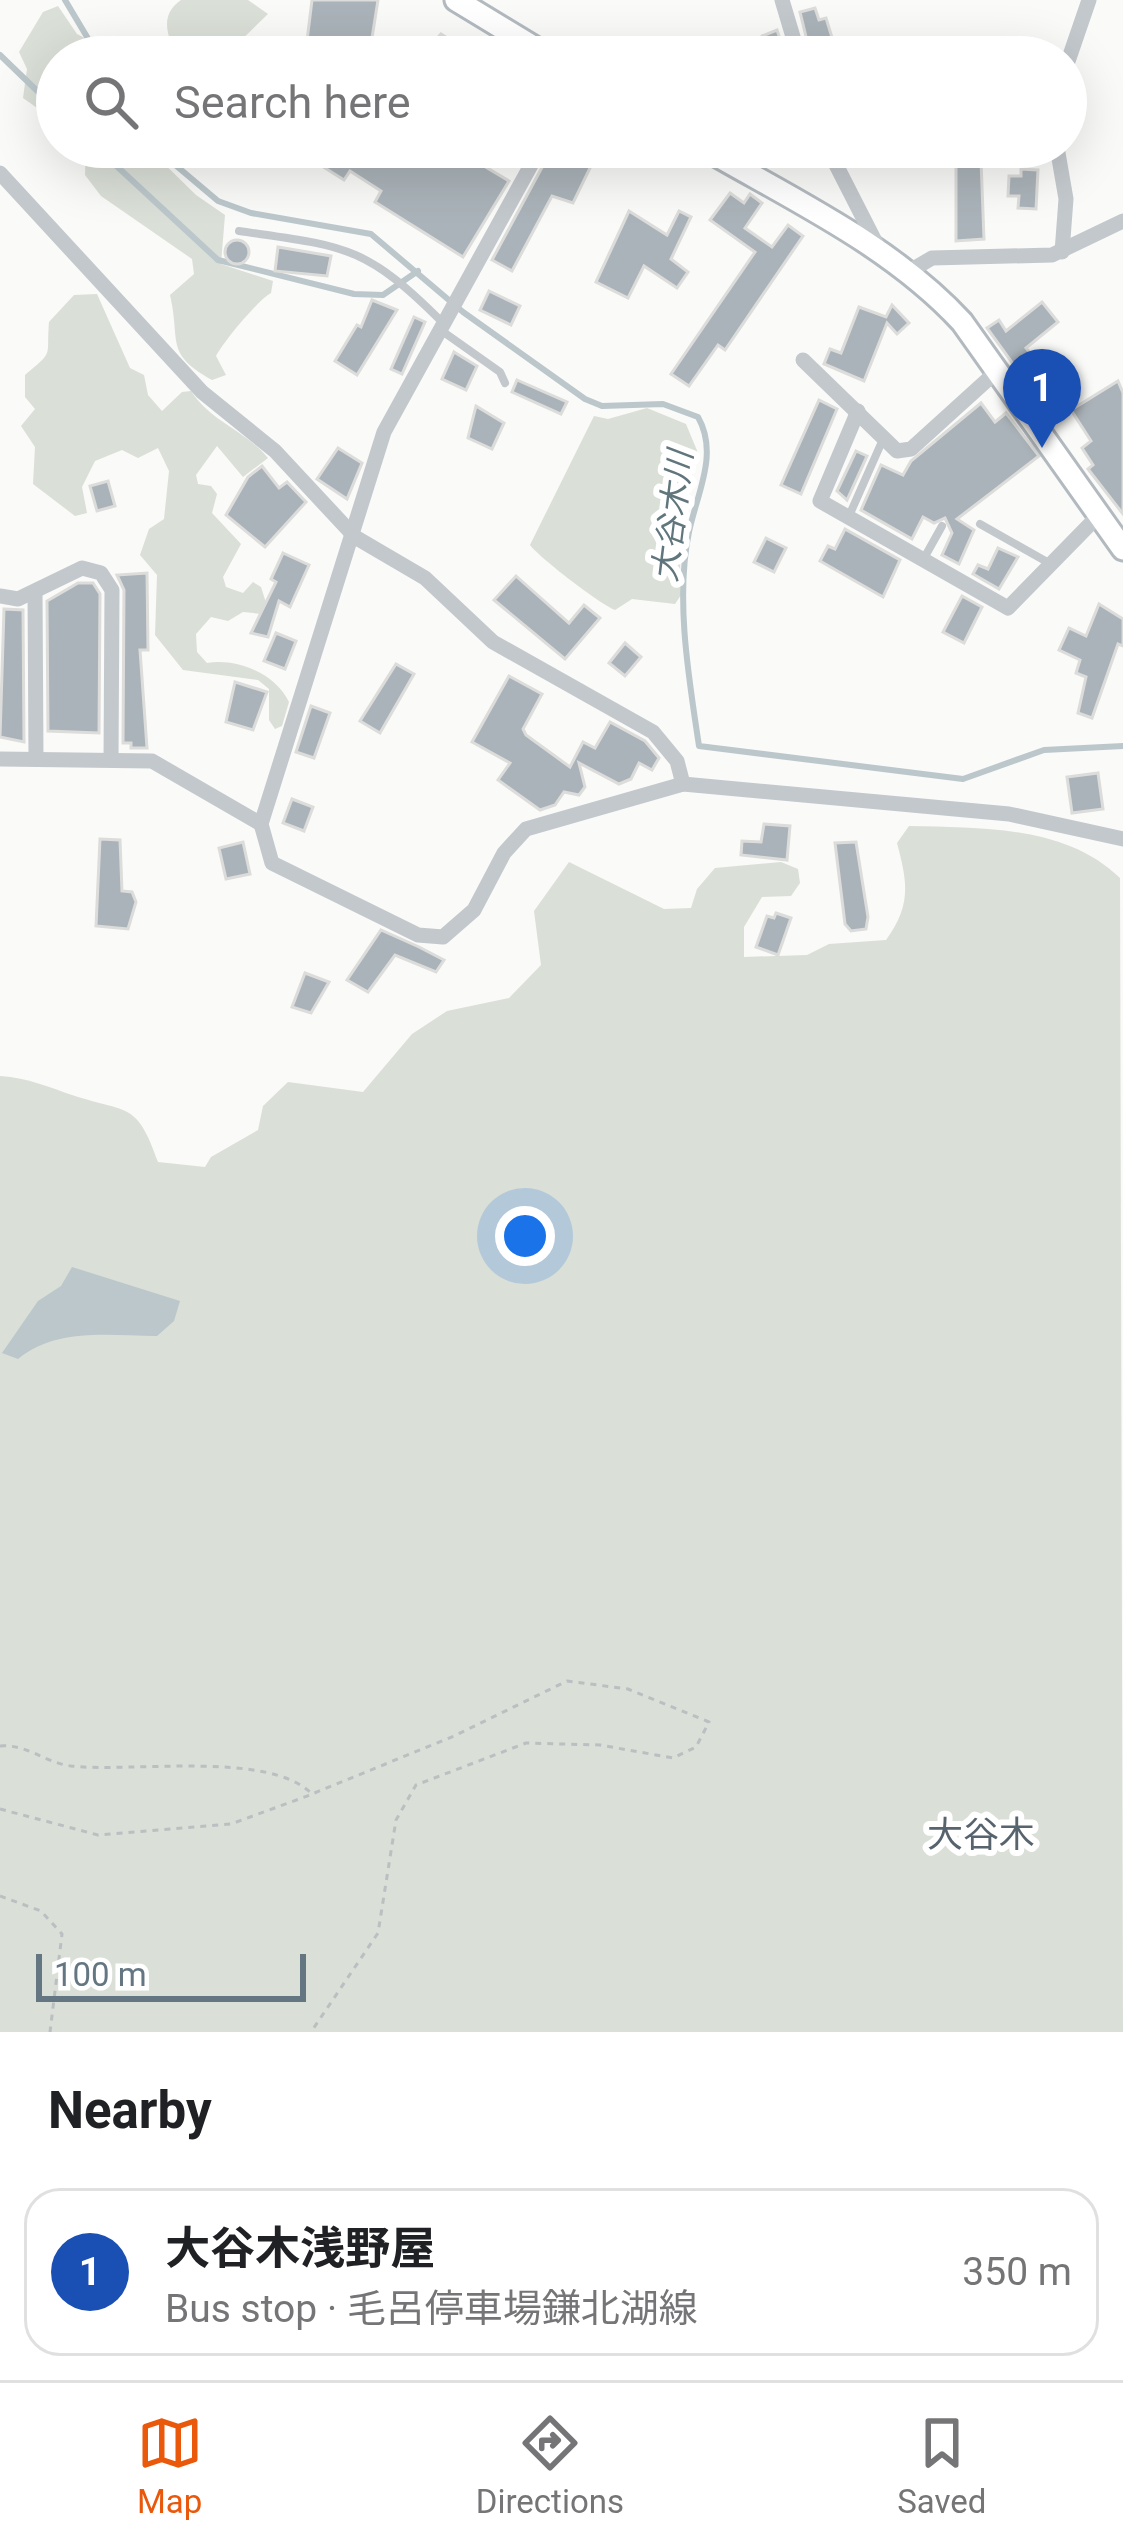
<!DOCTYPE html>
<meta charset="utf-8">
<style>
:root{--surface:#fff;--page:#f2f2f2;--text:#202124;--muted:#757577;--line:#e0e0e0;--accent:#ea580c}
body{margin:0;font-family:Roboto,"Noto Sans JP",sans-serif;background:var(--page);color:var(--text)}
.scale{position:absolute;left:36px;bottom:30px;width:270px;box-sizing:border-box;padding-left:12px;border:6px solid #657683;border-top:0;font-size:33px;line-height:42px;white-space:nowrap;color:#657683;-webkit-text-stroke:9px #fff;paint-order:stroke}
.you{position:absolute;left:525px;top:1236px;width:42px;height:42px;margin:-30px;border:9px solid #fff;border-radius:50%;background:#1a73e8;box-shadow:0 0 0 18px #1a73e833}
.badge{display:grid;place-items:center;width:78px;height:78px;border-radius:50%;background:var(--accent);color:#fff;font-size:39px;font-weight:700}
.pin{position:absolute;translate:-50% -99px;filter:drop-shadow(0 3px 6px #0008)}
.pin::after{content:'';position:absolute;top:63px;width:42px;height:36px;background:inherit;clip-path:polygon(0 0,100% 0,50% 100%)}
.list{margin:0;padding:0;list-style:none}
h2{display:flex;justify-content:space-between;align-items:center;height:156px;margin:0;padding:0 48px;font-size:51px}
h2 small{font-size:39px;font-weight:400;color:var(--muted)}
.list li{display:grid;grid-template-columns:78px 1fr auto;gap:36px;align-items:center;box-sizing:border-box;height:168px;margin:0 24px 24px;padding:0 24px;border:3px solid var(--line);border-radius:36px}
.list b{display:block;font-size:45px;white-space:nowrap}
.list p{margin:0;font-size:39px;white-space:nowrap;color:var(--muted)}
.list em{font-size:39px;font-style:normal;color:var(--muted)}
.icon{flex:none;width:66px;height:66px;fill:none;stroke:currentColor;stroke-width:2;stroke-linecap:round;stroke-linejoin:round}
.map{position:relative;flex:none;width:1123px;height:2032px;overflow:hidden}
.search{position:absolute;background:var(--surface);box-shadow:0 12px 48px #0002;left:36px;right:36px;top:36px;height:132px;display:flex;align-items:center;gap:30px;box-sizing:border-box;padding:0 42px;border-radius:66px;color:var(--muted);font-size:45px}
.sheet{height:348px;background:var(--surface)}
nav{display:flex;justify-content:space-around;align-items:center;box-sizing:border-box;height:168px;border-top:3px solid var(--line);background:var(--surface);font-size:33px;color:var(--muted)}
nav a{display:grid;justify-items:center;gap:6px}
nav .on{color:var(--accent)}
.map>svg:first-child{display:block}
</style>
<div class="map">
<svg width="1123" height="2032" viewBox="0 0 1123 2032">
<rect width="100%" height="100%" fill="#fafaf8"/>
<g fill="#dadfd7">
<path d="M181,0h67l20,14 -35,34 -23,9h-153v65l-34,-24 4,-29 -8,-17 24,-40 15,-6 19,28 45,23 22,-9 14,5 13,-10c-6,-17 -7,-31 10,-43z"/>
<path d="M86,147h61l49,48 29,20 -4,49 52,17 -2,12c-13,7 -47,48 -55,63l10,19 -14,5c-48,-27 -31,-38 -42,-85l24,-21 -2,-15 -91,-63 -16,-21z"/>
<path d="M97,294l33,74 14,7 4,20 14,16 20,-19 9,-1c19,30 55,40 77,67l-25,19 -26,-31 -21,29 2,9 13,2 6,8 -5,19 29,31 -18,33 3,10 17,6 10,-11 8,5 7,22 -6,5 -19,-2 -15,9 -17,-4 -15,17 1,18 10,11c30,-5 68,10 82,39l-7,24 -7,3 -6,-9v-31l-11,-9 -75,-10 -28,-35 2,-60 -17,-20 9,-26 15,-10 5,-48 -11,-23 -20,10 -16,-8 -27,11 -13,26 5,26 -12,3 -42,-32 2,-37 -14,-21 14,-17 -10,-12v-22c30,-25 21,-17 24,-53l25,-27z"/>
<path d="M647,408l39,16 12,29 -19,71 2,71 -6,9 -43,-5 -17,11c-15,-6 -74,-51 -85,-65l64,-129 14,3z"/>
<path d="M909,826c72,2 156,-1 211,52l3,1154h-1123v-956c29,2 48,11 75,20 52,17 62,5 83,66l47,5 6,-10 47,-27 5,-24 25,-24 75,10 49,-58 35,-23 62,-13 32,-33 -7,-54 35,-49 95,47 27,-1 6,-19 18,-21 66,-6 17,7 2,14 -9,13 -29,1 -18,30v30l63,-2 22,-11 57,-4c25,-35 22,-56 11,-97z"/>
</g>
<path fill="#bbc7cb" d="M72,1267l108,34 -6,20 -17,15c-49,0 -99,-9 -139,23l-16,-6 36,-52 23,-15z"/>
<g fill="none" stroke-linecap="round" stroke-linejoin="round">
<g stroke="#bbc7cb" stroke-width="6">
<polyline points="65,0 99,57"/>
<polyline points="0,55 57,110"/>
<polyline points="96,147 218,260 354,294 383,295 418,271"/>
<path d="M154,147l64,54 33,12 120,21 92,78 122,87 17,7 61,-2 35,13c21,37 -1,76 -9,115 -14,67 0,147 10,214l264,33 81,-29 79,-4"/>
</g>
</g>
<g fill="#aab3b9" stroke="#dcdcda" stroke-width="3">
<polygon points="312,0 378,0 369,57 305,57"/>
<polygon points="815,8 819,20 826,18 838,57 811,57 800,12"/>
<polygon points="777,30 786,57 754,57 762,36"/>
<polygon points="441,34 477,57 421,57"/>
<polygon points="260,43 303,46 303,57 259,57"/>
<polygon points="322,147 489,147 479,163 509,181 463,257 375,202 381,191 350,171 344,180 314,161"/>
<polygon points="553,147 578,147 574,155 592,164 573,203 552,196 512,271 492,260"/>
<polygon points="981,160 984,239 956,241 956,161"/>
<polygon points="1021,169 1038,170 1036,209 1018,208 1019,196 1008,196 1009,176 1021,176"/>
<polygon points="730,193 744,203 750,194 762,203 745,228 772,247 788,225 803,236 725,350 718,345 689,386 671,374 755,252 710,220"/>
<polygon points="629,211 667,235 679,211 691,217 671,259 688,272 677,288 644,266 628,298 596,282"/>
<circle cx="237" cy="252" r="12"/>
<polygon points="278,247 331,256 327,276 275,271"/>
<polygon points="489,291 520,306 511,325 480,310"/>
<polygon points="372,300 397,310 357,375 335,361 357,325 361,327"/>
<polygon points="1042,302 1058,322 1026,348 1070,401 1050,415 987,328 999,320 1006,331"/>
<polygon points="892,305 909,323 897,334 887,323 864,381 824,364 830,349 841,353 859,307 886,317"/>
<polygon points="414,317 425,322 402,374 391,369"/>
<polygon points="454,352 477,366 466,390 442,379"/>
<polygon points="517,380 567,402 561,414 512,392"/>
<polygon points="1118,381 1123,393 1123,514 1088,469 1093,465 1082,448 1091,441 1071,410"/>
<polygon points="819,400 837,409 801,494 781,485"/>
<polygon points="981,403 995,422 1006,413 1039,456 957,519 974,530 959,564 942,555 952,533 945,518 934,523 923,517 912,539 861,510 881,465 903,475 911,461"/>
<polygon points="476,406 504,423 492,449 468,438"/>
<polygon points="338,448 362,463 347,499 317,479"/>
<polygon points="856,451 867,456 847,500 837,491"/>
<polygon points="262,466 279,488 287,482 306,502 265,547 226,515 248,477"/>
<polygon points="108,481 115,506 97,511 90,486"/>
<polygon points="845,529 900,560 883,597 820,561 828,546 835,549"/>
<polygon points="766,538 786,548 774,572 754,562"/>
<polygon points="998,548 1018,557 999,589 973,574 978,565 988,569"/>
<polygon points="283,553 309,565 290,607 279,601 268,637 251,633 276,582 271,579"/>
<polygon points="147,573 148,650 140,650 147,748 131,748 131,743 123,743 124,590 117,575"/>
<polygon points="516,576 569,623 584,605 600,618 565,659 494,600"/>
<polygon points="78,583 93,583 100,594 99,733 48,731 47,601"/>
<polygon points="962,596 982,607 964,643 943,632"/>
<polygon points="1099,604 1123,619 1123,646 1118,644 1092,718 1078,713 1086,677 1076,673 1080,660 1059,650 1069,628 1086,636"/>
<polygon points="4,609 23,610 24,742 0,737"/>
<polygon points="276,633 296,641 285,669 264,661"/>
<polygon points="625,643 641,657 625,676 609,663"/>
<polygon points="396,664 414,674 380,733 360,721"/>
<polygon points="509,676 542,694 523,729 526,735 570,767 583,742 595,748 610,722 645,741 659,758 652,770 639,763 631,779 619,784 579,763 585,787 579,795 564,792 555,805 540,810 498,780 510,763 472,742"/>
<polygon points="235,682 267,692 253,730 226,722"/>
<polygon points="311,706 330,713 314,758 296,752"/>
<polygon points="1098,773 1103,809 1072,813 1067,777"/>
<polygon points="292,799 313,807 304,831 283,823"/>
<polygon points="764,824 790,826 787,860 741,855 742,841 761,842"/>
<polygon points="100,839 120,840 122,891 132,892 136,902 128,929 96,926"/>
<polygon points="243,842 250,874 226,879 219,848"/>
<polygon points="856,842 868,917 866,929 851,931 845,924 835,843"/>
<polygon points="776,913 791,918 778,955 756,947 767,916 774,918"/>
<polygon points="381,930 419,947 444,960 436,972 395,955 368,992 347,980"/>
<polygon points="305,973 329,982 311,1013 292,1007"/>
</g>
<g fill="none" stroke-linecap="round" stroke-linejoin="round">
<g stroke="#b3babf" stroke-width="27">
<g id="secondary">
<polyline points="456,0 550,57"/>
<path d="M702,147c89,52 189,98 260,175l161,227"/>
</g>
</g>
<g stroke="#bbbfc2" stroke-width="3" stroke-dasharray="6 6" stroke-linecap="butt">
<path d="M0,1746c28,-2 43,16 71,20 59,7 198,-16 241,28l142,-58 113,-55 61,8 81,33 -13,25 -23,11 -73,-13 -74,-2 -110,42 -20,35 -18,113 -67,99"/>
<polyline points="0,1809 98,1835 231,1824 310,1795"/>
<polyline points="0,1896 41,1911 62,1934 50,2032"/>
</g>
<g stroke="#c3c8cc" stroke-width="8">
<path d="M239,231c104,15 125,13 202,90"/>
<polyline points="442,331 500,372 505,383"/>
<polyline points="849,516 884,437"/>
<polyline points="980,524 1049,563"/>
<polyline points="923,560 942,526"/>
</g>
<g stroke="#c3c8cc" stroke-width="15">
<polyline points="782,0 799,57"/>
<polyline points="1066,67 1089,0"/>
<polyline points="541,147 384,432 261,824 272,863 418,935 443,937 474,910 504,853 526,829 683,784 1009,814 1123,839"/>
<polyline points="827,147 879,249"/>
<polyline points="1057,147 1066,199 1062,252"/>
<polyline points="0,173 202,392 275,451 355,537 425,578 493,642 653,732 677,761 683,784"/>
<polyline points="908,272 932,258 1052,255 1123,221"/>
<polyline points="803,360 897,451 911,449 996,372"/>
<polyline points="858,411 820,501 1008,608 1099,515"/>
<polyline points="35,592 36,759"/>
<polyline points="0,596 18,599 82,568 101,573 112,590 111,760"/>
<polyline points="0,759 152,761 261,824"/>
</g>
<use href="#secondary" stroke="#fff" stroke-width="21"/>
</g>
<g text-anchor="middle" stroke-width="12" stroke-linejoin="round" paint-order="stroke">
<g font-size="33" font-style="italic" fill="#60757c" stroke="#fff">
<text transform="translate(672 516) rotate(-83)" y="12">大谷木川</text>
</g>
<g font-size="36" fill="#57646e" stroke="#fff">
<text x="981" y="1847">大谷木</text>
</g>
</g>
</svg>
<div class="scale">100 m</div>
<div class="you"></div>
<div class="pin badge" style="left:1042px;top:448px;background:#1a4fb4">1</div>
<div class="search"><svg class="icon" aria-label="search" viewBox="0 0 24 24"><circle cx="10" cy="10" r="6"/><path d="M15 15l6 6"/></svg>Search here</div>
</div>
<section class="sheet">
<h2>Nearby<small></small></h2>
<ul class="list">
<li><span class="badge" style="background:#1a4fb4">1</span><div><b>大谷木浅野屋</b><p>Bus stop · 毛呂停車場鎌北湖線</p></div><em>350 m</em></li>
</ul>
</section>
<nav>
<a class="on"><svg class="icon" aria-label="map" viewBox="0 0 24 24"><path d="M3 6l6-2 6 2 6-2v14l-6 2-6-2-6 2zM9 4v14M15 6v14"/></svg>Map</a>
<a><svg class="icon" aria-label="directions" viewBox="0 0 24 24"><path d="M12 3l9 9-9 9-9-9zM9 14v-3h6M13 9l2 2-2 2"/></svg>Directions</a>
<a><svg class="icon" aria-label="saved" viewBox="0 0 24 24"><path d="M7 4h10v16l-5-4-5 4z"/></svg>Saved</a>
</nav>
